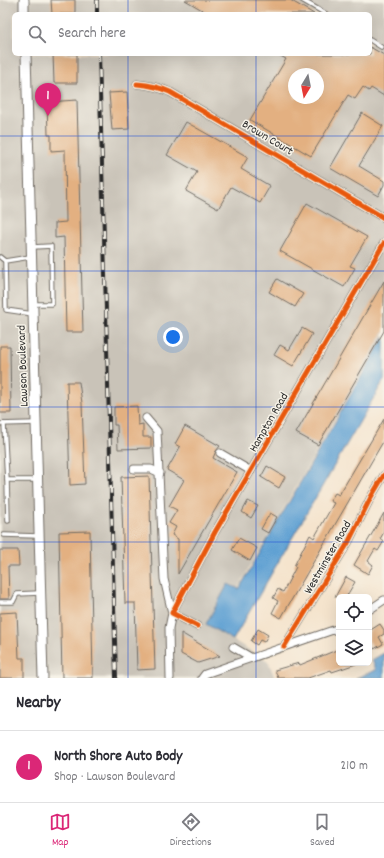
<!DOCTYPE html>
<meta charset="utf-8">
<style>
:root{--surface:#fff;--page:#f7f7f7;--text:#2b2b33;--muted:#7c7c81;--line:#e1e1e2;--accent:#db2777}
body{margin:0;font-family:Dekko,sans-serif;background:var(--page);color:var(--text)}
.controls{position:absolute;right:12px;bottom:12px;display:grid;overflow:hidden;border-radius:6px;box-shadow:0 4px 16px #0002}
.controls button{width:36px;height:36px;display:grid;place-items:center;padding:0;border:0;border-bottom:1px solid var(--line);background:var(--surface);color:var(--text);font:20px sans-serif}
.compass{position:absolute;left:288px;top:68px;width:36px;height:36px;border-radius:50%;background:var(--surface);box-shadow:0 4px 16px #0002;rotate:190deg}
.you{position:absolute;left:173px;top:337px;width:14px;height:14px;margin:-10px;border:3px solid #fff;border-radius:50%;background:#1a73e8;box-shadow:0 0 0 6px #1a73e833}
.badge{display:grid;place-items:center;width:26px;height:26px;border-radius:50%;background:var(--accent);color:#fff;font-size:13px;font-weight:700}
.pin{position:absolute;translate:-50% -33px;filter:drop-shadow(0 1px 2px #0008)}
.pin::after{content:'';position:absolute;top:21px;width:14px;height:12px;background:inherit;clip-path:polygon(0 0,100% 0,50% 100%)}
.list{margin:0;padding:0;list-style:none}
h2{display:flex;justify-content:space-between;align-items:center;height:52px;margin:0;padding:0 16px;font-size:17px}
h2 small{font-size:13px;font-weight:400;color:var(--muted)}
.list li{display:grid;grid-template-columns:26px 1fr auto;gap:12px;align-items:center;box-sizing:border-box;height:72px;padding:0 16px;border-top:1px solid var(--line)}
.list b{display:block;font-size:15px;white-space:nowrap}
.list p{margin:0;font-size:13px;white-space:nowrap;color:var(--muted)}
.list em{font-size:13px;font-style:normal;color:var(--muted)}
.icon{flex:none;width:22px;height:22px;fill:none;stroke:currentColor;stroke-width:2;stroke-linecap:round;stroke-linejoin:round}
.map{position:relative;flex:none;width:384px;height:678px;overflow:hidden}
.search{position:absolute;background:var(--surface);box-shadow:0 4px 16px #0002;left:12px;right:12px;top:12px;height:44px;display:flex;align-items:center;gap:10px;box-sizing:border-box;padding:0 14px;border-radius:6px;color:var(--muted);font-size:15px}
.sheet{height:124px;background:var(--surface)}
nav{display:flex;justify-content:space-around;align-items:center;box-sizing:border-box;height:56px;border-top:1px solid var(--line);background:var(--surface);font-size:11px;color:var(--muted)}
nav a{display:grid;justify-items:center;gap:2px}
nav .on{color:var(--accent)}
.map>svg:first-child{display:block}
</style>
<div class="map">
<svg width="384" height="678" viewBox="0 0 384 678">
<rect width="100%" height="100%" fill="#f7f3e8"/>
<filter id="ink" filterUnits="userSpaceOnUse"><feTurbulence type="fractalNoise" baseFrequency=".025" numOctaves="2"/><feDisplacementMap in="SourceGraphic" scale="8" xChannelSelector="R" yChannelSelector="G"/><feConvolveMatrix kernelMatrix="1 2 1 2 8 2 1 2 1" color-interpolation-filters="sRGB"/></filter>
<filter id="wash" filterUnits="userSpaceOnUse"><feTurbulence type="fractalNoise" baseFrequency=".012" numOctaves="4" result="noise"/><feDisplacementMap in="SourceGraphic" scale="16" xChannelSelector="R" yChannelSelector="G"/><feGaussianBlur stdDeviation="0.9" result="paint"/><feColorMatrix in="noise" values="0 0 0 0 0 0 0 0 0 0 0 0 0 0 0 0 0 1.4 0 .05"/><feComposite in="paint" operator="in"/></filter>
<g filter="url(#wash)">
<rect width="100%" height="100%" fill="#f5e4cd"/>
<path fill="#c9c3b8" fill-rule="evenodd" d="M0,0h384v334l-146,254 -10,-5 -22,41 62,37 7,17h-275zM14,14h356v40h-356zM294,74h24v24h-24z"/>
<g fill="#60a1d3" stroke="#46667f">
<polygon points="384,337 384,380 233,640 206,624 228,584 239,589"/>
<polygon points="384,653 384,678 356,678 376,670 372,660"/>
</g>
<g id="blocks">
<g fill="#e3b081" fill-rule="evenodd">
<polygon points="51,0 75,0 75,14 52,14"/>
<polygon points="185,0 290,0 314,14 209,14"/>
<path d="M370,47l14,8v41l-13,-8 -2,3 -6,-4 -8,12 -7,-4 -37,61 -61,-36 36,-61 -9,-5h93zM294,74h24v24h-24z"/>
<polygon points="53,54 77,54 77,83 54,83"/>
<polygon points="127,92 129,129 112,130 109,93"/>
<polygon points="77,100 83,332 66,332 64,237 55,238 55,223 66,222 65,150 51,151 51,135 48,135 47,102"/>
<polygon points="362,113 383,126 359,166 384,181 384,185 378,196 330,168"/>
<polygon points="186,122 248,157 241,169 270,186 260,203 231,187 218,209 186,191 197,172 167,155"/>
<polygon points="307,203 367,237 350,266 355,268 344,287 280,251"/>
<polygon points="277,279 303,294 295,307 269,292"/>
<polygon points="384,281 384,331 318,445 296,433"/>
<polygon points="302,328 312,334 293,366 274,355 280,345 289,350"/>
<polygon points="0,346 10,346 11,413 0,413"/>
<polygon points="67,382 79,382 82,403 85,484 70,485"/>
<polygon points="137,406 138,425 143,424 143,437 151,437 151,448 118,449 117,425 114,425 114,407"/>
<polygon points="384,419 384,440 281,618 272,613 278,601 273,598 278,589 283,592 296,567 294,566 310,535 314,538 334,503 330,501 335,493 339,495"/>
<polygon points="185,426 220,446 216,451 213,458 237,472 178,574 178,539 172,535 176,527 169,523 177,510 169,506 184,480 167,470 180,447 175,444"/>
<polygon points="267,466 285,477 279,488 261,477"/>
<polygon points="149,476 155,669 137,670 135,603 125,603 121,477"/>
<polygon points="248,501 258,506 251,518 242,512"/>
<polygon points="270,513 277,517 268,533 261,529"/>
<polygon points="384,513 384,532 380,539 384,541 378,551 375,549 368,561 373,565 368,574 354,565"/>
<polygon points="90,531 93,678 62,678 59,532"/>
<polygon points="239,538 257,548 250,561 232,550"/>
<polygon points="0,550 18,550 19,566 8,566 9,599 0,599"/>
<polygon points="346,577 355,582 346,597 335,597"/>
<polygon points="17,612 19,658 24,658 24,678 0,678 0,613"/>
<polygon points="380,624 384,630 384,634 379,637 383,644 374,649 369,641 369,631"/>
<polygon points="258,629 268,635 264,642 260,640 257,645 251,641"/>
<polygon points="181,633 220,656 198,663 181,654"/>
<polygon points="339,649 339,663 356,663 356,664 332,672 331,670 308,678 278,678 275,670 299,663 300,665"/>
</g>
</g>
</g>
<g filter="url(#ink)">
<use href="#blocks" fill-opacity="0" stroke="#726c64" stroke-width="1"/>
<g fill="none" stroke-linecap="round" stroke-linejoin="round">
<g stroke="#726c64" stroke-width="5.5">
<g id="service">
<polyline points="302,0 326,14"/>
<polyline points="370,40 381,47"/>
<polyline points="33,247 51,246 52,304 34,304"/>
<polyline points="0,257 5,261"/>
<polyline points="30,257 5,261 6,310 33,314"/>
<polyline points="0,424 35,423"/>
<polyline points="4,424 7,480"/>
<polyline points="8,521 7,480 36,480"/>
<polyline points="4,535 38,536"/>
<polyline points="0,602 13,602 17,594 39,593"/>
</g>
</g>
<g stroke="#726c64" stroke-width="9">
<g id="minor">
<path d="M137,84c12,1 22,3 33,8l214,126"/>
<polyline points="146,418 157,431 164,579 172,613 169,628 170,678"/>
<polyline points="220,453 251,471"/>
<polyline points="134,469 151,469 160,473"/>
<polyline points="369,610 384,600"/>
<polyline points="197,626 172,613 215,532 384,243"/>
<polyline points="233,647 252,658"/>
<polyline points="284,647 348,543 371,497 384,475"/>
<polyline points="202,678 205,674 339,628"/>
</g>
</g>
<g stroke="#726c64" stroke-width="11">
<g id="secondary">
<polyline points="24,0 24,14"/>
<polyline points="26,54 43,678"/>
</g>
</g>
<use href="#service" stroke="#fff" stroke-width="3.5"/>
<use href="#minor" stroke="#fff" stroke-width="7"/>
<use href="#secondary" stroke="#fff" stroke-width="9"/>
<g stroke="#2b2b2b" stroke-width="4">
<g id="rail">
<polyline points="97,0 97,14"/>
<polyline points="99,54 116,678"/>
</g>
</g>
<use href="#rail" stroke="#f7f3e8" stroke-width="2.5" stroke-dasharray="8" stroke-linecap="butt"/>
<g stroke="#f7f3e8" stroke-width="8">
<g id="cycleway">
<path d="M137,84c12,1 22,3 33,8l214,126"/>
<polyline points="197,626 172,613 215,532 384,243"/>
<polyline points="284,647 348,543 371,497 384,475"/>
</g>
</g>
<use href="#cycleway" stroke="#e8590c" stroke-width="5"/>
</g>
</g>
<path fill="none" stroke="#1d4ed8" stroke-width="1" stroke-opacity="0.55" d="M128,0v14M256,0v14M128,54v624M256,54v624M0,136h384M0,271h384M0,407h384M0,542h384"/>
<g text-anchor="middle" stroke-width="3" stroke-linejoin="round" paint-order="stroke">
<g font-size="12" fill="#2b2b2b" stroke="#f7f3e8">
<text transform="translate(268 137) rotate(31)" y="4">Brown Court</text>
<text transform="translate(22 366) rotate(-92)" y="4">Lawson Boulevard</text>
<text transform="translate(268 422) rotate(-60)" y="4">Hampton Road</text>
<text transform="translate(327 557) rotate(-60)" y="4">Westminster Road</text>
</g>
</g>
</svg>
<div class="controls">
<button><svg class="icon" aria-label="locate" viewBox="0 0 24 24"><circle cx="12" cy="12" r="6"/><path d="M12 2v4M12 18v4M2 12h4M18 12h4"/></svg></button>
<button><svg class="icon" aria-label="layers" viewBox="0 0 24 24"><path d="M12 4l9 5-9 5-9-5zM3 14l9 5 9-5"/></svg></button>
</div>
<svg class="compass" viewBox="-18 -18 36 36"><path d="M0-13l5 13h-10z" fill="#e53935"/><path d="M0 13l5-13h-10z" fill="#7c7c81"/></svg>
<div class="you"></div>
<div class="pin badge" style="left:48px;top:116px">1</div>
<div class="search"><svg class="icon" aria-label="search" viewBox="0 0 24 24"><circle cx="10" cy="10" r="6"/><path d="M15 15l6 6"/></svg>Search here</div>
</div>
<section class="sheet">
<h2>Nearby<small></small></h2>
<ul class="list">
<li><span class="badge">1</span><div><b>North Shore Auto Body</b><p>Shop · Lawson Boulevard</p></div><em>210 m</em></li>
</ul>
</section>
<nav>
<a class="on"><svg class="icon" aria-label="map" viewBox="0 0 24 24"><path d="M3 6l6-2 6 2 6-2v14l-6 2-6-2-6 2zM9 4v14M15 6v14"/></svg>Map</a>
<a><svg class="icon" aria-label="directions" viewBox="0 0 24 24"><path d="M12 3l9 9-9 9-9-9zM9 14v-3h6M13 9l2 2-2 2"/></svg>Directions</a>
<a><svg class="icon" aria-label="saved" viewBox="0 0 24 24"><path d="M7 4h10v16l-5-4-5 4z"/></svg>Saved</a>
</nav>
